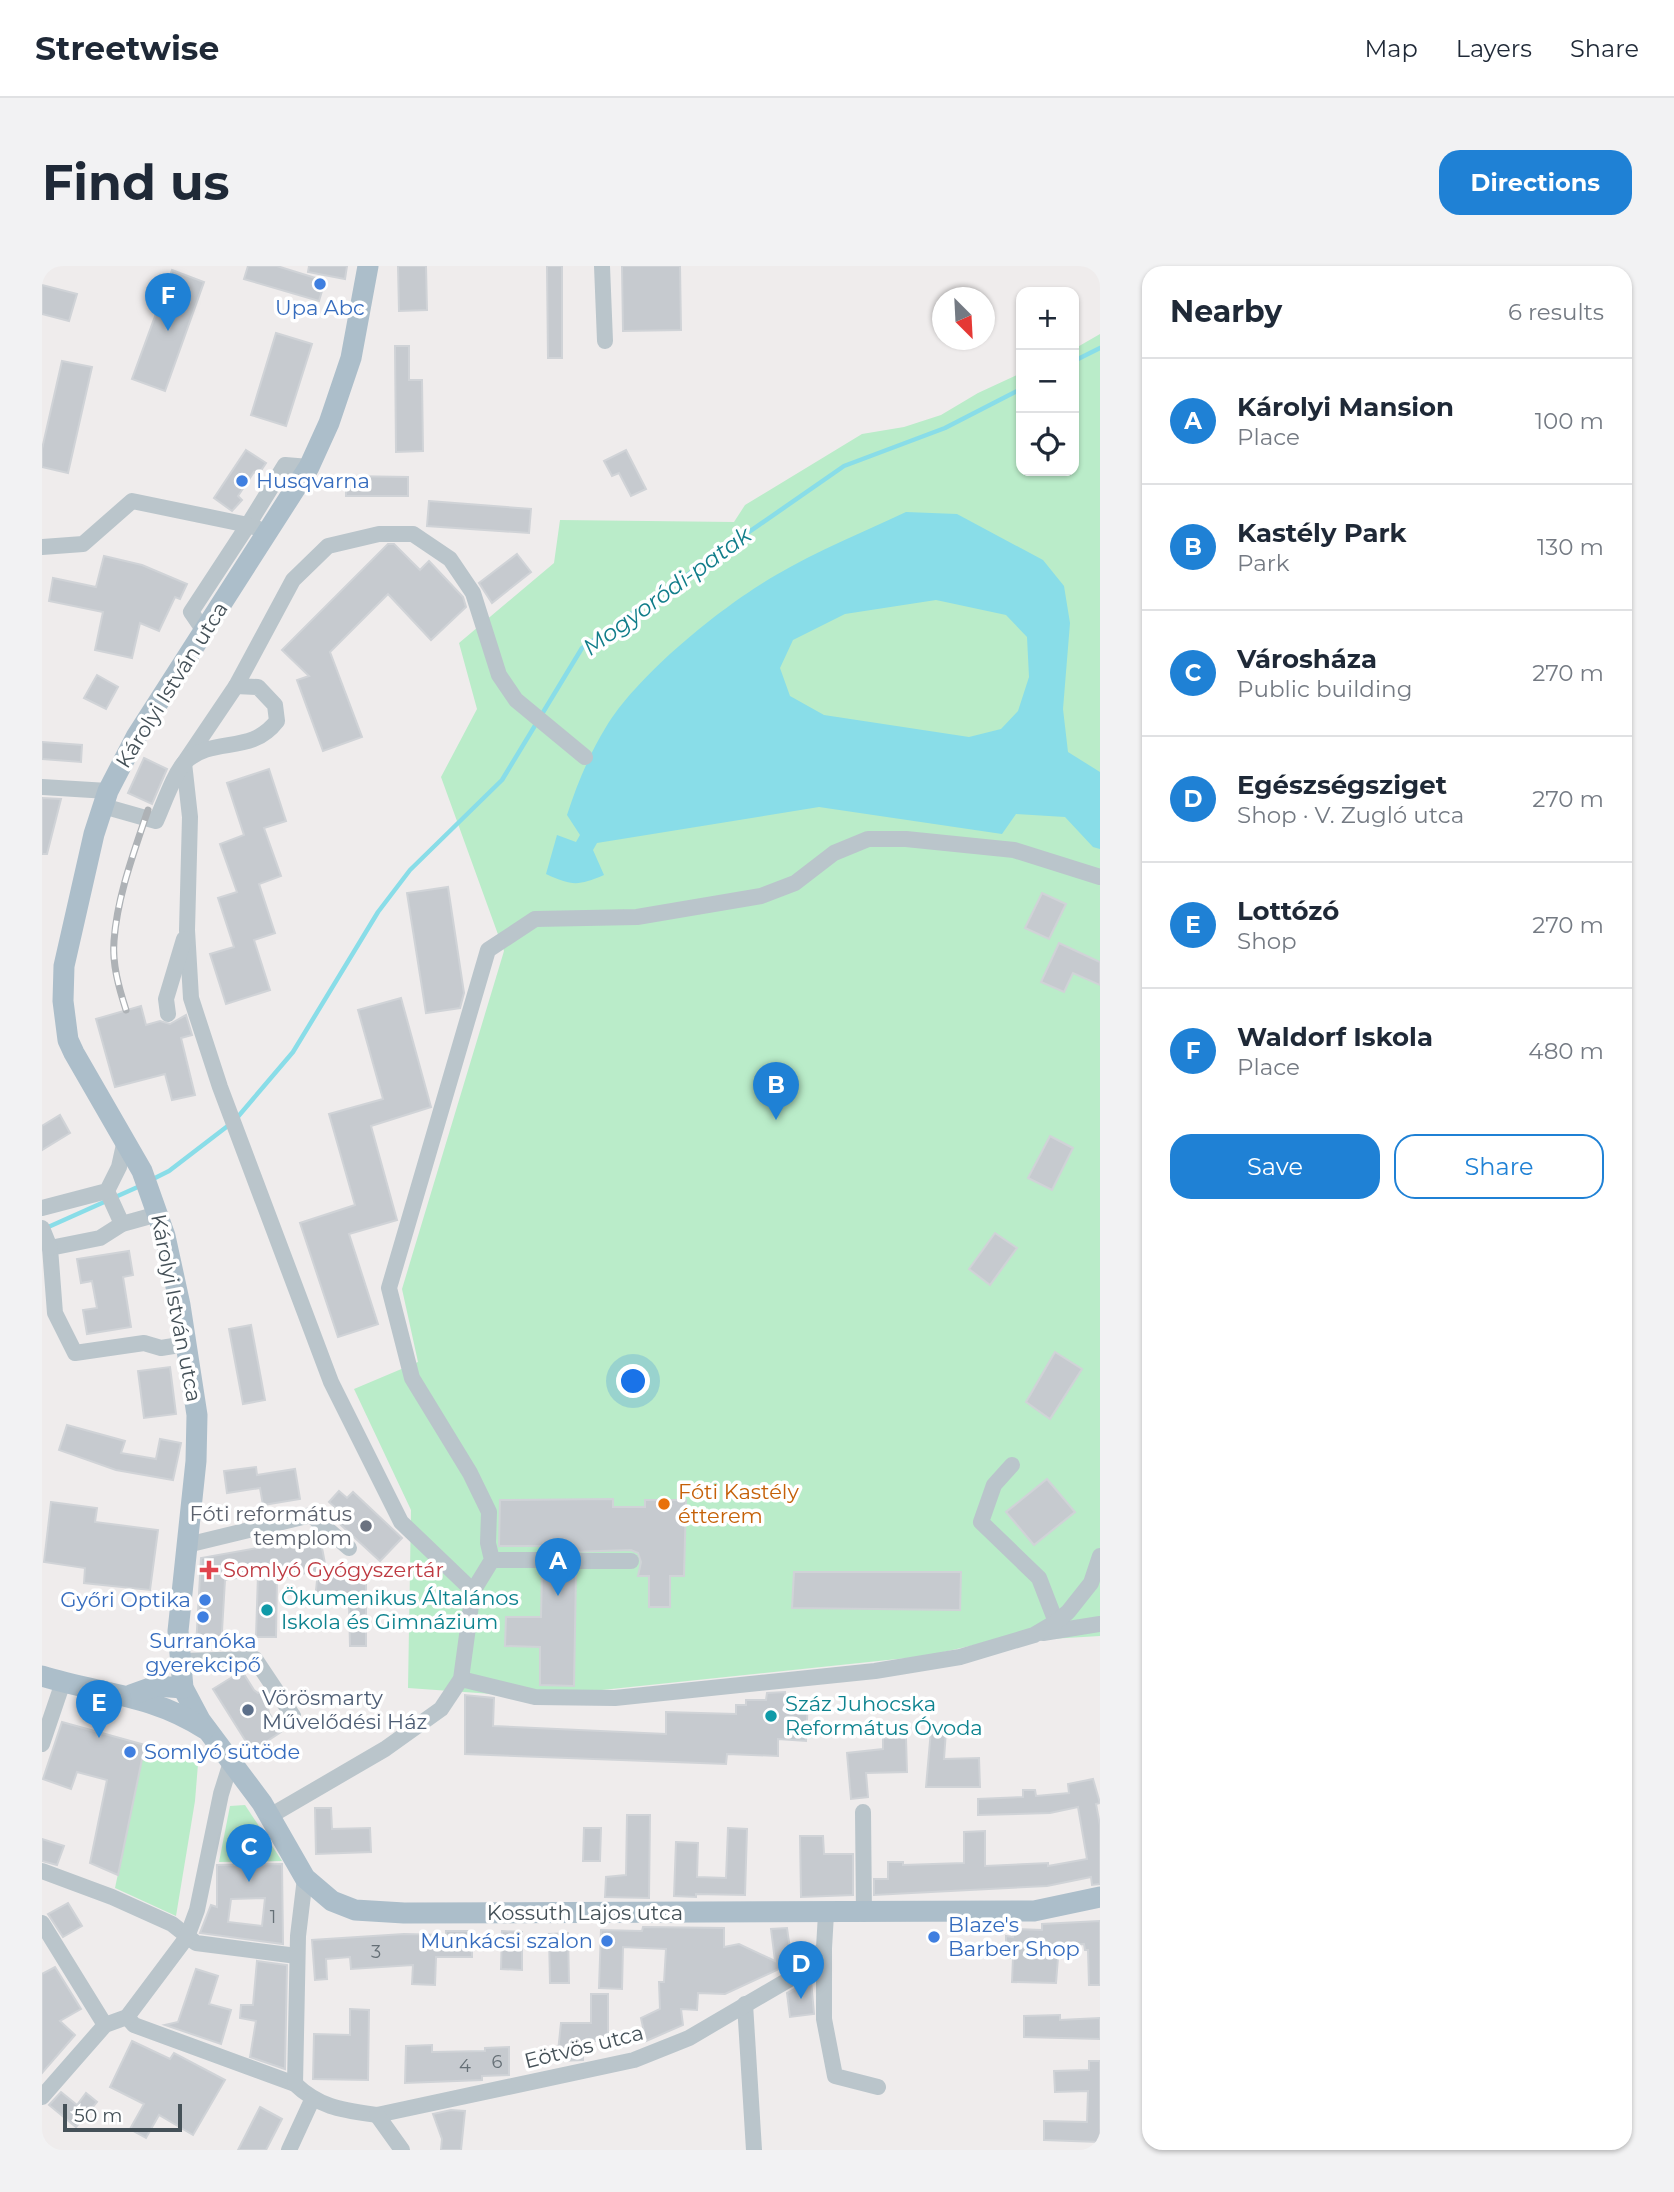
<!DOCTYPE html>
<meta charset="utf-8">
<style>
:root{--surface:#fff;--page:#f2f2f3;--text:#1f2937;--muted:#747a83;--line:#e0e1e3;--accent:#1f81d5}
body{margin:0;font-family:Montserrat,sans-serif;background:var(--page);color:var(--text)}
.controls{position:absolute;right:21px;top:21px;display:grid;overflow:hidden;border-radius:14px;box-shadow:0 2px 5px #0004}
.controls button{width:63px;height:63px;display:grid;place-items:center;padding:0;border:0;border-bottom:2px solid var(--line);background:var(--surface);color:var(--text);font:35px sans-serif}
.compass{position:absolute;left:890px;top:21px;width:63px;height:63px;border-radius:50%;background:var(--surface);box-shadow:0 2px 5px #0004;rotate:156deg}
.scale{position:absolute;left:21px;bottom:18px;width:119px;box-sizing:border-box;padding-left:7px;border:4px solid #455158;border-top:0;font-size:19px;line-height:24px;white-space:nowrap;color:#455158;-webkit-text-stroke:5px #fff;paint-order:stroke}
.you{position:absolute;left:592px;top:1116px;width:24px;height:24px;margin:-18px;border:5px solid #fff;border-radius:50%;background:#1a73e8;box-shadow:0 0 0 10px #1a73e833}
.badge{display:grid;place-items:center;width:46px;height:46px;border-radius:50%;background:var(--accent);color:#fff;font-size:23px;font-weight:700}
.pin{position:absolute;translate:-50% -58px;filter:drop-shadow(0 2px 4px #0008)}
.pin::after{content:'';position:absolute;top:37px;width:24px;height:21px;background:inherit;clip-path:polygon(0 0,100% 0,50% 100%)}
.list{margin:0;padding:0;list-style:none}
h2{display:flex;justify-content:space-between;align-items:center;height:91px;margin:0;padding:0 28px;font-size:30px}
h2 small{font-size:23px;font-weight:400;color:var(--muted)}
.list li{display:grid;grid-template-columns:46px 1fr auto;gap:21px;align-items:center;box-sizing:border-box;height:126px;padding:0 28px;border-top:2px solid var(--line)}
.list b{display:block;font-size:26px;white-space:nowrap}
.list p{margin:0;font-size:23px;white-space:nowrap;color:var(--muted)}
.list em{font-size:23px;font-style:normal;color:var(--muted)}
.actions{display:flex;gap:14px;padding:21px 28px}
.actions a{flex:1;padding:16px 0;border:2px solid var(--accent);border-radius:21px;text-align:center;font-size:24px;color:var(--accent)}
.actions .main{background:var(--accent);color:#fff}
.icon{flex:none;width:38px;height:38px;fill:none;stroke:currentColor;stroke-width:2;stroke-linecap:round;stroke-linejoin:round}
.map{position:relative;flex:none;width:1058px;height:1884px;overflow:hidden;border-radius:21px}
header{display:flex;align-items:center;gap:42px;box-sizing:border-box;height:98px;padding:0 35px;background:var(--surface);border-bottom:2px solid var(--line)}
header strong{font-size:33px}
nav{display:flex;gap:38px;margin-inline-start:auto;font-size:24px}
.intro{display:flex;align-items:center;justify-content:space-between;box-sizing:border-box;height:168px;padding:0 42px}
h1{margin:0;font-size:49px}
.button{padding:18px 32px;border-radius:21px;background:var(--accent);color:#fff;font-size:24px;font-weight:700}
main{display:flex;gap:42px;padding:0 42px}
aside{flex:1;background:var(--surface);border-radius:21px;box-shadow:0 2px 5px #0004}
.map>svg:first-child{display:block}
</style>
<header>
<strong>Streetwise</strong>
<nav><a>Map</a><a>Layers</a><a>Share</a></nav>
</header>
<div class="intro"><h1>Find us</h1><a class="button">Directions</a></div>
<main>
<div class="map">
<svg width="1058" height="1884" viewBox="0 0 1058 1884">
<rect width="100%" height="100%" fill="#efecec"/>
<g fill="#baecc9">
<polygon points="1058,68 1058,1370 941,1377 884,1390 493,1431 366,1422 369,1244 312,1123 376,1096 360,1023 462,685 399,511 435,443 417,377 512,297 518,254 692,256 703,239 820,168 862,161 899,149 936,127 979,107 979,205 1032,205 1032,83"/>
<polygon points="103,1479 151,1491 156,1498 153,1535 134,1650 73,1622"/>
<polygon points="203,1539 240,1595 177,1596 188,1540"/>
</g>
<path fill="#89dde8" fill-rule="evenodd" d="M864,246l51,2 86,46 21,26 6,37 -7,86 5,43 32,20v77l-7,-2 -28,-30 -49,-3 -14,20 -183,-27 -222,36 -4,7 11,25c-26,11 -32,11 -58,-1l11,-39 19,7 4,-7 -13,-20c10,-31 22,-60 39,-88 32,-53 116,-121 170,-152 41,-24 87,-43 130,-63zM894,334l70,15 21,22 2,40 -11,34 -17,18 -32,8 -145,-22 -34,-19 -10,-28 13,-28 52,-26z"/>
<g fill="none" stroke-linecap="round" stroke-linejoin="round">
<g stroke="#89dde8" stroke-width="4.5">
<polyline points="1032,95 1058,82"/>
<polyline points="194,853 251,786 336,646 368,604 460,514 540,382 802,200 903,162 979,123"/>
<polyline points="109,914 127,905 187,859"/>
<polyline points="4,962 98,920"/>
</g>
</g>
<g fill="#c6cacf" stroke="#d0d3d7" stroke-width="2" fill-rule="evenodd">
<polygon points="206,0 235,0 283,15 277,35 202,13"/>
<polygon points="267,0 305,0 303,13 266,6"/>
<polygon points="356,0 384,0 385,44 357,45"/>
<polygon points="505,0 520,0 520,92 506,92"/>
<polygon points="580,0 638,0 639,64 581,65"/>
<polygon points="130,4 162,16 123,125 90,113"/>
<polygon points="0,19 35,28 27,55 0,48"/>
<polygon points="234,67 270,78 244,160 209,149"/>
<polygon points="353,80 367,80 367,114 380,114 381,185 354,186"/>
<polygon points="20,95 50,101 26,207 0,201 0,183"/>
<polygon points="204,184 224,197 216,209 212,206 196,230 200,234 190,245 172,232"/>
<polygon points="584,184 604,223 589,230 577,207 570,210 562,195"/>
<polygon points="304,210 366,211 366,230 304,230"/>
<polygon points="387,235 489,243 487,267 385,260"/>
<polygon points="346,278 352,278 378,304 387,295 421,331 424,341 389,374 346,328 288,386 320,471 281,485 255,414 267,410 240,384"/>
<polygon points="475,288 489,306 450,337 437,317"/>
<polygon points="62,290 100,299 145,318 138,333 133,331 117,365 98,357 90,392 53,384 61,346 7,335 11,312 54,321"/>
<polygon points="55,409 76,421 64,443 42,432"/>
<polygon points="0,476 40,479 39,496 0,493"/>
<polygon points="102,492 125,503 110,538 86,527"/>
<polygon points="227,503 244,555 222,562 239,610 217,618 233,667 212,674 228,724 184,738 168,688 192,681 176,632 195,626 178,578 202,569 185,517"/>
<polygon points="0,532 19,533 5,588 0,588"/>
<polygon points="406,621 422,727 418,742 384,747 365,627"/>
<polygon points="1000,627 1024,638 1007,673 983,662"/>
<polygon points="1017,677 1058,696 1058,719 1031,707 1022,726 999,716"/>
<polygon points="359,732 389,841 329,860 355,954 307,968 336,1058 296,1071 258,957 313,939 287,848 341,833 316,744"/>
<polygon points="99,740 104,759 118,755 128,758 144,749 150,769 139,772 153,829 130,834 123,808 73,821 54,753"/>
<polygon points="18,849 28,867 0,884 0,860"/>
<polygon points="1008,870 1031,882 1010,924 986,912"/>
<polygon points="953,967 975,982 948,1019 927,1003"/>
<polygon points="87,985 91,1009 81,1011 89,1061 45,1068 41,1044 55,1042 50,1015 39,1017 35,993"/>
<polygon points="209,1059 223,1134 201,1138 187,1063"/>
<polygon points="1013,1086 1040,1103 1008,1153 984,1136"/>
<polygon points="128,1101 134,1148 102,1152 96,1105"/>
<polygon points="25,1159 83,1175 79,1187 114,1193 118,1173 139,1177 131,1214 74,1204 17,1184"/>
<polygon points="214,1201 215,1209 253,1203 258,1233 221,1239 218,1222 185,1227 182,1205"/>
<polygon points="1005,1213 1033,1246 992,1279 964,1246"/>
<polygon points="297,1225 305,1232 311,1226 360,1272 338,1295 288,1249 294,1242 287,1236"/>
<polygon points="571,1233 571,1241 603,1241 603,1234 644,1234 642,1310 628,1310 628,1341 607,1341 607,1310 596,1310 599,1296 596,1287 589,1284 528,1286 525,1300 534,1305 532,1420 498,1419 498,1381 463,1380 464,1351 499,1351 500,1305 509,1300 510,1293 500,1280 457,1280 458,1234"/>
<polygon points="9,1236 55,1242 53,1256 116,1264 108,1324 42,1317 43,1302 2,1296"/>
<polygon points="278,1271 284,1303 235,1313 234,1371 214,1371 216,1308 183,1314 179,1382 154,1381 159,1292"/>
<polygon points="276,1306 324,1306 324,1380 308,1380 307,1337 273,1333"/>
<polygon points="752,1306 919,1306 918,1344 750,1342"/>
<polygon points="200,1405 212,1424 216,1427 221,1424 231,1439 226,1442 227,1447 239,1466 210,1485 171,1423"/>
<polygon points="743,1426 743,1432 766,1433 764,1475 736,1473 736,1490 685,1488 684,1498 423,1488 423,1429 452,1432 451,1460 624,1468 624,1446 694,1448 694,1439 704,1439 704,1434 724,1434 725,1427"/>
<polygon points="20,1456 103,1479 76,1609 48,1597 65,1514 35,1506 29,1523 1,1513"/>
<polygon points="889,1464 904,1465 902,1493 937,1492 938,1521 884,1521"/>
<polygon points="841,1472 864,1472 865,1506 824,1507 826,1531 809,1533 805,1487 841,1483"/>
<polygon points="1051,1513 1058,1537 1054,1538 1058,1559 1058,1618 1050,1619 1049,1611 1005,1620 832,1629 832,1613 846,1613 846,1596 861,1596 861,1599 922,1597 922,1566 943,1565 943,1600 1006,1597 1006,1600 1045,1593 1036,1541 1008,1547 936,1549 936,1533 981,1531 981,1524 993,1524 994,1530 1027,1527 1026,1518"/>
<polygon points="273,1542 289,1542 290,1563 328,1562 329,1586 274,1588"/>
<polygon points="585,1549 608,1549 607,1632 563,1631 564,1611 584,1609"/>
<polygon points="542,1562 559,1562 558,1595 541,1595"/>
<polygon points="686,1562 705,1563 703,1629 654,1628 654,1631 632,1630 634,1576 656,1577 655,1611 684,1612"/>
<polygon points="758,1570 781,1570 782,1588 811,1588 811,1629 759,1631"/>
<polygon points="0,1573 22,1580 15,1599 0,1595"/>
<path d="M240,1598l1,80 -83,-11 11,-28 6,2v-42zM223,1632l-3,28 -34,-4 3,-23z"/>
<polygon points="26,1637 40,1660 21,1671 6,1648"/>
<polygon points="1058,1655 1058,1719 1047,1719 1046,1684 1043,1684 1042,1678 1017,1679 1014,1717 970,1716 971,1692 964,1692 964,1670 971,1671 972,1663 1000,1664 1000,1658"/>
<polygon points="601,1661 682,1662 682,1681 697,1678 733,1695 729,1663 745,1662 750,1697 683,1728 656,1727 655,1744 639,1743 641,1759 604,1775 599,1752 618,1743 617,1716 622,1716 624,1683 581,1681 580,1723 557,1722 559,1664 600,1665"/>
<polygon points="404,1665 430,1665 430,1691 394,1691 393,1719 370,1718 371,1699 309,1703 308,1691 284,1693 285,1713 273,1714 270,1674 362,1668 404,1669"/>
<polygon points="460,1665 480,1666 480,1704 459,1703"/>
<polygon points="526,1667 527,1717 508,1717 507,1668"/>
<polygon points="215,1695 245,1699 243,1803 208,1791 214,1755 198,1752 199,1739 211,1739"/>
<polygon points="13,1701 39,1743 18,1755 33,1769 0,1807 0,1708"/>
<polygon points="154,1703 176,1710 167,1738 189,1744 179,1778 123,1759 136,1756"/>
<polygon points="769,1714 772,1748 748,1751 745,1727"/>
<polygon points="549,1728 566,1728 566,1775 541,1775 541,1794 515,1795 519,1757 549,1757"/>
<polygon points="308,1743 327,1744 326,1814 271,1813 272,1768 308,1769"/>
<polygon points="1018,1749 1018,1754 1058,1752 1058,1773 982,1771 982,1750"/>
<polygon points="90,1775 128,1793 132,1787 183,1814 151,1869 117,1849 104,1872 88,1863 102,1838 68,1821"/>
<polygon points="390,1779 390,1786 443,1785 443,1782 467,1781 467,1809 440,1810 440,1814 363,1817 364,1780"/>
<polygon points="1047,1795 1058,1795 1058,1876 1002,1874 1002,1855 1045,1856 1046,1825 1013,1826 1012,1805 1047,1804"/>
<polygon points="19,1826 35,1839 44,1827 55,1836 34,1861 7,1839"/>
<polygon points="218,1841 240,1853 224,1884 196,1884"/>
<polygon points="409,1844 423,1845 419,1884 399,1884 400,1873 391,1848"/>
</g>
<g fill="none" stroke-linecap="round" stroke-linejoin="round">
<polyline stroke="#cdcdce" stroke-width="16" stroke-dasharray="16 8" stroke-linecap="butt" points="500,1294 534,1295"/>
<g stroke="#bac5cb" stroke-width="16">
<polyline points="560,0 563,75"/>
<polyline points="215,262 206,259 243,199 267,201"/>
<polyline points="0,281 41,278 90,235 206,259 149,346 162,365"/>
<polyline points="194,420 142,497 148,551 145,664 149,732 178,821 289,1116 359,1256 431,1325"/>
<polyline points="0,521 66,525"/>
<path d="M61,540l53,15c7,-15 18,-48 29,-59 29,-27 65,-6 92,-41l-2,-16 -17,-18 -22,-1 57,-106 35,-34 51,-12h34l37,25 23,34 26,82 17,25 69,57"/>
<polyline points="126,748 124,733 142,673"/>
<polyline points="65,925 80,958"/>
<polyline points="0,942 65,925 77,901 83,874"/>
<polyline points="116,948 80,958 58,972 8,982 13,1047 33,1087 102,1077 119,1082 144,1078"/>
<polyline points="0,962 8,982"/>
<polyline points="970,1199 952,1219 939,1256 997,1312 1014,1356"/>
<polyline points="145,1279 269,1249 307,1282"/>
<polyline points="450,1294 500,1294"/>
<polyline points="534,1295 589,1295"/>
<polyline points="1001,1367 1058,1358"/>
<polyline points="137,1395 213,1393 251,1450"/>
<polyline points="419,1413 493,1431 573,1432 833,1405 918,1391 992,1369 1014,1356 1026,1346 1049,1317 1058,1290"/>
<polyline points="0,1478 21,1416"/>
<polyline points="821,1546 822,1648"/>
<polyline points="228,1550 343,1483 399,1443 419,1413 431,1325 450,1294 446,1277 447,1246 428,1207 370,1112 347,1022 446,684 493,653 595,651 719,630 753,617 792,587 826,573 864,573 972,584 1058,611"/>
<polyline points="0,1605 70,1631 130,1658 154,1677 255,1690"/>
<polyline points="0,1657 63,1759"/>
<polyline points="782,1682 782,1753 793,1810 836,1821"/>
<polyline points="703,1738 712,1884"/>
<path d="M85,1751l7,8 161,59c25,24 48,26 82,31l257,-55 55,-22 111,-65 24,-25 2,-34"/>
<polyline points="253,1818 256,1670 263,1612"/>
<polyline points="0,1831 63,1759 85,1751 145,1671 155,1644 179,1528 189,1496"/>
<polyline points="335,1849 360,1884"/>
<polyline points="247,1884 270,1834"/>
</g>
<g stroke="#acbeca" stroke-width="21">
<polyline points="326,0 309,92 287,157 267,201 94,471 66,525 52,568 22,700 21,735 26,774 32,787 100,905 123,970 138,1039 155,1149 154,1195 136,1365 141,1422 158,1454 220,1537 263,1612 290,1635 313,1644 362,1647 992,1645 1058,1631"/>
<path d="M0,1410c58,18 109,18 163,53"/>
<polyline points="89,1429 114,1420 141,1422"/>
</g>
<g stroke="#aeb2b6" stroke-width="7">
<path id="rail" d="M84,744c-7,-22 -14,-46 -12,-69 3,-44 20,-89 34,-131"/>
</g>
<use href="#rail" stroke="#fff" stroke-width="4.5" stroke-dasharray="13" stroke-linecap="butt"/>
</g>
<g fill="#3f7fe0" stroke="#fff" stroke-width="2.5">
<circle cx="278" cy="18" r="7"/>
<circle cx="200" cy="215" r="7"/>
<circle cx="163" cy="1334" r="7"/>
<circle cx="161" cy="1351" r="7"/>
<circle cx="88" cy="1486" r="7"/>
<circle cx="892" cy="1671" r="7"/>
<circle cx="565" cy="1675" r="7"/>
</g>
<circle fill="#e8710a" stroke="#fff" stroke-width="2.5" cx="622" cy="1238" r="7"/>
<circle fill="#6b7280" stroke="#fff" stroke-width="2.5" cx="324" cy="1260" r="7"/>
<path fill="#e0444e" stroke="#fff" stroke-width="2.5" d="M163.5 1293.5h7v7h7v7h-7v7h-7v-7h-7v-7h7z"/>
<g fill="#0f9aa8" stroke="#fff" stroke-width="2.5">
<circle cx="225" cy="1344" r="7"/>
<circle cx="729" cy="1450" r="7"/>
</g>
<circle fill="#5c6f8a" stroke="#fff" stroke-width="2.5" cx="206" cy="1444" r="7"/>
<g text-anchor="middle" stroke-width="7" stroke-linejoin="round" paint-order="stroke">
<g font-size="18" fill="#656f76">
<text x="231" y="1657">1</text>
<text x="334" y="1692">3</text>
<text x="455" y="1802">6</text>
<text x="423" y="1806">4</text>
</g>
<g font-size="21" fill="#366cbe" stroke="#fff" text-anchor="start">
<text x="278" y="49" text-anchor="middle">Upa Abc</text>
<text x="214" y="222">Husqvarna</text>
<text x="149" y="1341" text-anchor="end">Győri Optika</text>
<text x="161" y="1382" text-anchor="middle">Surranóka<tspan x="161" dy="24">gyerekcipő</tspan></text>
<text x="102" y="1493">Somlyó sütöde</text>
<text x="906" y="1666">Blaze's<tspan x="906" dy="24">Barber Shop</tspan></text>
<text x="551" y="1682" text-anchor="end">Munkácsi szalon</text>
</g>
<g font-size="21" fill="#455158" stroke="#fff">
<text transform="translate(130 419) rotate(-58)" y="7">Károlyi István utca</text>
<text transform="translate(134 1042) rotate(79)" y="7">Károlyi István utca</text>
<text x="543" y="1654">Kossuth Lajos utca</text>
<text transform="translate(542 1781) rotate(-14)" y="7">Eötvös utca</text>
</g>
<g font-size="21" fill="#c56008" stroke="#fff" text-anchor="start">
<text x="636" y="1233">Fóti Kastély<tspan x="636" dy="24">étterem</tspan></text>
</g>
<g font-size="21" fill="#5b616d" stroke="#fff" text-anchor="end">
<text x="310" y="1255">Fóti református<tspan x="310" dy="24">templom</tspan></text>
</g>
<g font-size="21" fill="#be3a42" stroke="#fff" text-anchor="start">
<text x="181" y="1311">Somlyó Gyógyszertár</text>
</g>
<g font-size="21" fill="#0d838f" stroke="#fff" text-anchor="start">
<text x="239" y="1339">Ökumenikus Általános<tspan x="239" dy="24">Iskola és Gimnázium</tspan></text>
<text x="743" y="1445">Száz Juhocska<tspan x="743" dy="24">Református Óvoda</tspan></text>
</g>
<g font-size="21" fill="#4e5e75" stroke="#fff" text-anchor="start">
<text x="220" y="1439">Vörösmarty<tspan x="220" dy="24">Művelődési Ház</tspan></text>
</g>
<g font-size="23" font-style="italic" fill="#117d8a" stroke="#fff">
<text transform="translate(625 325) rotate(-36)" y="8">Mogyoródi-patak</text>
</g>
</g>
</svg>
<div class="controls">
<button>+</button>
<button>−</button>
<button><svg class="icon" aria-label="locate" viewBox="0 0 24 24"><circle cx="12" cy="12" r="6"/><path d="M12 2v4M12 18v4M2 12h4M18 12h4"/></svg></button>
</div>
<svg class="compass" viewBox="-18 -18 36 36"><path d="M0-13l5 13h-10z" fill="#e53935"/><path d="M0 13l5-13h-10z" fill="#747a83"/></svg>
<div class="scale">50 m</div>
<div class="you"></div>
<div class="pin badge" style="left:516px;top:1330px">A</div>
<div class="pin badge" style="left:734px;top:854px">B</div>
<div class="pin badge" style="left:207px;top:1616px">C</div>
<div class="pin badge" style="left:759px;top:1733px">D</div>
<div class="pin badge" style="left:57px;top:1472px">E</div>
<div class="pin badge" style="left:126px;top:65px">F</div>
</div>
<aside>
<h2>Nearby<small>6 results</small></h2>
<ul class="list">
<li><span class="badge">A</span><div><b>Károlyi Mansion</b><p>Place</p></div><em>100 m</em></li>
<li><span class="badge">B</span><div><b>Kastély Park</b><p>Park</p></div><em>130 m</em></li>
<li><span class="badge">C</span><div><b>Városháza</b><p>Public building</p></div><em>270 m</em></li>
<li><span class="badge">D</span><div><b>Egészségsziget</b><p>Shop · V. Zugló utca</p></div><em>270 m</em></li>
<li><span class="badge">E</span><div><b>Lottózó</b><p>Shop</p></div><em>270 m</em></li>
<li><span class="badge">F</span><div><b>Waldorf Iskola</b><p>Place</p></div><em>480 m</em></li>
</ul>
<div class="actions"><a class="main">Save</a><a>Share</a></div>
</aside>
</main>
